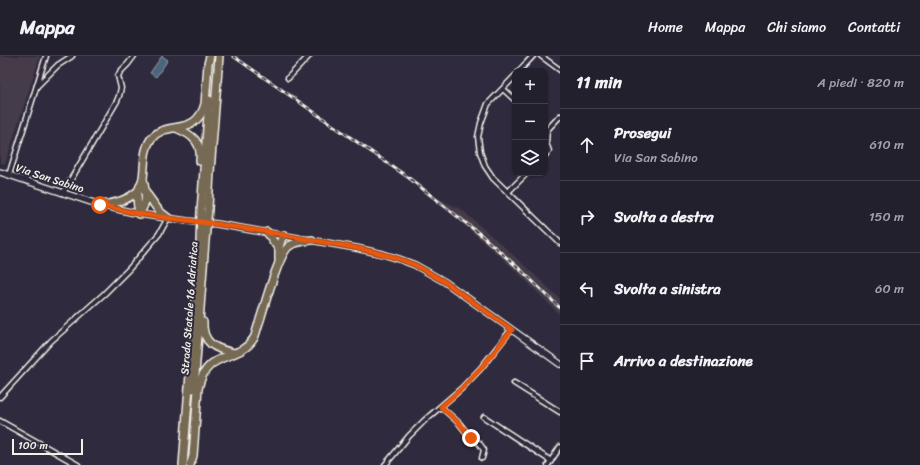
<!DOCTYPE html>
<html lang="it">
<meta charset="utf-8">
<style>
:root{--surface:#23202e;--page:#2b2836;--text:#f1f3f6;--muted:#a3a3aa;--line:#403e4a}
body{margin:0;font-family:Sriracha,sans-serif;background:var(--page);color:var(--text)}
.controls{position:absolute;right:12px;top:12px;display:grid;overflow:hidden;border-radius:8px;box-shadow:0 1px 3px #0004}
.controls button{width:36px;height:36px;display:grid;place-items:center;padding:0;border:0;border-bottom:1px solid var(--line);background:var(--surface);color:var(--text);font:20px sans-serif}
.scale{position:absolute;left:12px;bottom:10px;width:71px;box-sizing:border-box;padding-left:4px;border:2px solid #f4f1e8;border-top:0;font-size:11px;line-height:14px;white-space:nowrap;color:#f4f1e8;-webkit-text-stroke:3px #2f2a3d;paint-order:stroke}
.stop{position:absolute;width:12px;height:12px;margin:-9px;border:3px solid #ea580c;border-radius:50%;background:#fff}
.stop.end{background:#ea580c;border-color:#fff;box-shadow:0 1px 4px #0008}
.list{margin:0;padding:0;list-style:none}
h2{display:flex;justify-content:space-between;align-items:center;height:52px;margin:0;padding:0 16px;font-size:17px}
h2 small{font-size:13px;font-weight:400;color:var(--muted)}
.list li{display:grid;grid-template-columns:26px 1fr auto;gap:12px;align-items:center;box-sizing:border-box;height:72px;padding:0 16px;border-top:1px solid var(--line)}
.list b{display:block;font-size:15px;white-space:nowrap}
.list p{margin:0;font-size:13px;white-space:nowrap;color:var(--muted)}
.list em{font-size:13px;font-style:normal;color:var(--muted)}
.icon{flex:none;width:22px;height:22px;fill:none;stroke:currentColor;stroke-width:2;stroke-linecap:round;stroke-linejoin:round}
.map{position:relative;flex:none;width:560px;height:409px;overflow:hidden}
header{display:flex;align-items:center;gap:24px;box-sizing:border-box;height:56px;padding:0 20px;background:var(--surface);border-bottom:1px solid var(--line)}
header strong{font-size:19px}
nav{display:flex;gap:22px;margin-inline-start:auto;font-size:14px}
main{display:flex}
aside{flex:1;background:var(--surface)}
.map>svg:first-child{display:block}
</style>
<header>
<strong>Mappa</strong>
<nav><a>Home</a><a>Mappa</a><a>Chi siamo</a><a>Contatti</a></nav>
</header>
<main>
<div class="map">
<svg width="560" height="409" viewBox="0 0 560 409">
<rect width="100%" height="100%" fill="#2f2a3d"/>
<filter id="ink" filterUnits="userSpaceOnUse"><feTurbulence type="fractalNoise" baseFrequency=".025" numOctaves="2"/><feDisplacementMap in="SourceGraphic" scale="8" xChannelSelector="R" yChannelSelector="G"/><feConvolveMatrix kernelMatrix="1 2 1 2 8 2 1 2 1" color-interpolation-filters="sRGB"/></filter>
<g filter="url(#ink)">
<g fill="#443b48">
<polygon points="0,0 40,0 5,108 0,107"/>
<polygon points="436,141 462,154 510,196 554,237 560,243 560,259 514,213 455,161"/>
</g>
<polygon fill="#4e657a" stroke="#909da6" points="162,0 168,4 156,21 150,17"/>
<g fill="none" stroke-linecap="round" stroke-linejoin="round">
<g stroke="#f4f1e8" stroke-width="7">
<g id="street">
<polyline points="541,0 560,14"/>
<polyline points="519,15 533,0"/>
<polyline points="515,20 488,48 481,67 478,81 480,96 485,110 493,122 560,187"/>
<polyline points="288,22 309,0"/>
<polyline points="37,30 58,9 72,0"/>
<polyline points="503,33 515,44"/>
<polyline points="545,100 549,95 546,87 547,74 560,60"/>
<polyline points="9,119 46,0"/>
<polyline points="508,136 527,117"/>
<polyline points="63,137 117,45 119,40 121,32 118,20 120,16 128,8 134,0"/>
<polyline points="514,327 560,356"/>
<polyline points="0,341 51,285 104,238 129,213 159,178 168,162"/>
<polyline points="441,351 459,367 471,382 479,387 484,394 482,402"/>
<polyline points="484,361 551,405"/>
<polyline points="0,365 78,409"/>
<polyline points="385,409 409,380 425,364 462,332 481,312 511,274"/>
<polyline points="548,409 560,391"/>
</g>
</g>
<g stroke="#f4f1e8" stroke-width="8">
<polyline id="secondary" points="0,116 100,149 139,158 187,165 217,168 356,192 383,198 399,203 415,209 445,226 560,308"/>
</g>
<g stroke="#f4f1e8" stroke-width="10">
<g id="highway">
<path d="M176,72c17,7 26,14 24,33"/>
<polyline points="146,137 159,155 168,162"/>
<path d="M100,149c14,-1 27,-4 38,-14"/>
<polyline points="208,153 210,116 219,0"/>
<polyline points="201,155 209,44"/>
<path d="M139,158c-1,-7 -3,-15 -1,-22 1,-5 4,-9 5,-14 2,-13 0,-28 8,-39 15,-20 45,-1 54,-35l3,-40 2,-8"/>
<path d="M139,158c9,-12 7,-21 4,-35"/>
<polyline points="267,176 278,192"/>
<path d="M279,205c0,-10 -1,-18 5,-26"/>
<path d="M203,266c-1,21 12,27 31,31"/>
<polyline points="194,333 205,185"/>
<polyline points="183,409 200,187"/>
<path d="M190,409l3,-9 5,-67c8,-41 41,-26 56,-51 2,-4 3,-10 5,-15 5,-15 19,-68 30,-77 6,-4 15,-5 23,-6"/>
</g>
</g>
<use href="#street" stroke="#2f2a3d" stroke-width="4"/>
<use href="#secondary" stroke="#2f2a3d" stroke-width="5.5"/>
<use href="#highway" stroke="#766a54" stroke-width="7"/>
<g stroke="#f4f1e8" stroke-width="3">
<polyline id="rail" points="233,0 409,122 481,179 523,216 560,252"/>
</g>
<use href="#rail" stroke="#2f2a3d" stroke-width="1.5" stroke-dasharray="4.5" stroke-linecap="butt"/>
<g stroke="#f4f1e8" stroke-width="10" stroke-linecap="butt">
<g id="highway-bridge">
<polyline points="205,185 208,153"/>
<polyline points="200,187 201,155"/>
</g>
</g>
<use href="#highway-bridge" stroke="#766a54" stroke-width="7"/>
</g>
</g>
<g fill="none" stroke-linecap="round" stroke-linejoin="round" filter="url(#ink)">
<polyline stroke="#ea580c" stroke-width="5" points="100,149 139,158 168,162 216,168 267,176 356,192 383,198 399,203 415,209 445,226 512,274 481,312 462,332 441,351 459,367 471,382"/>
</g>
<g text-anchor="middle" stroke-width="4" stroke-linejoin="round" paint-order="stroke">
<g font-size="11" fill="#f4f1e8" stroke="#2f2a3d">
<text transform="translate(50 122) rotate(18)" y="4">Via San Sabino</text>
<text transform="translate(189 252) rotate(-86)" y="4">Strada Statale 16 Adriatica</text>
</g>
</g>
</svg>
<div class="controls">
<button>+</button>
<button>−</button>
<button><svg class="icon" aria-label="layers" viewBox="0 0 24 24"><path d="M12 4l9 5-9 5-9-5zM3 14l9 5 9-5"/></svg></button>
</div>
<div class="scale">100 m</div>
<div class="stop" style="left:100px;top:149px"></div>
<div class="stop end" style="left:471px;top:382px"></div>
</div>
<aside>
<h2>11 min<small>A piedi · 820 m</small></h2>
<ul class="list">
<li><svg class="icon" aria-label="ahead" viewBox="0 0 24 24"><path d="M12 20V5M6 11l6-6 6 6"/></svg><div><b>Prosegui</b><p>Via San Sabino</p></div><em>610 m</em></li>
<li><svg class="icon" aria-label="right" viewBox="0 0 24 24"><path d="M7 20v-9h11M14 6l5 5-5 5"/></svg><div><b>Svolta a destra</b></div><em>150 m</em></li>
<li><svg class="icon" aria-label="left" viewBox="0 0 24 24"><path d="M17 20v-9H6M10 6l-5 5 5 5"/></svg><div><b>Svolta a sinistra</b></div><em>60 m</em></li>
<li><svg class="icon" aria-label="arrive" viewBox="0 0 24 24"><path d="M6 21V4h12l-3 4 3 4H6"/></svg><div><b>Arrivo a destinazione</b></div></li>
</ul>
</aside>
</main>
